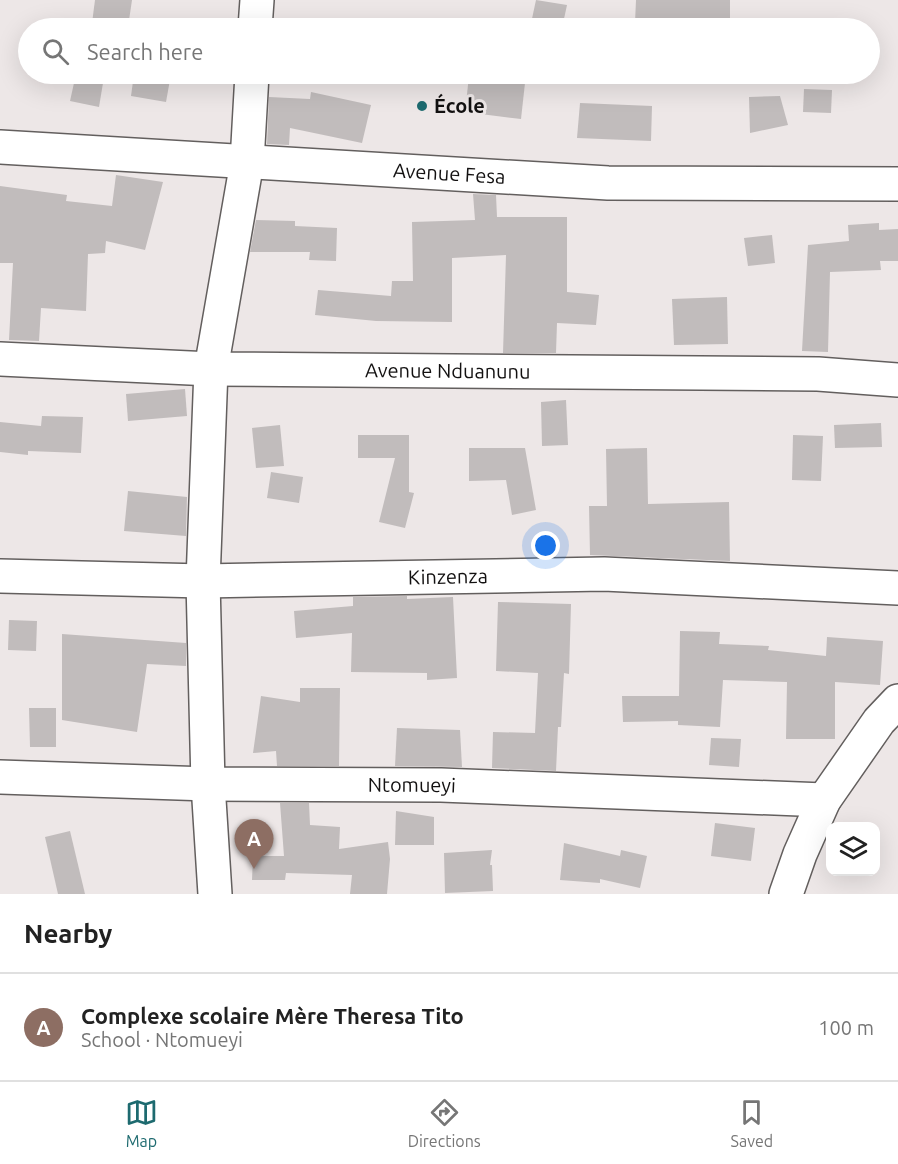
<!DOCTYPE html>
<meta charset="utf-8">
<style>
:root{--surface:#fff;--page:#f2f2f2;--text:#222;--muted:#767676;--line:#e0e0e0;--accent:#1d6a6f}
body{margin:0;font-family:Ubuntu,sans-serif;background:var(--page);color:var(--text)}
.controls{position:absolute;right:18px;bottom:18px;display:grid;overflow:hidden;border-radius:12px;box-shadow:0 6px 24px #0002}
.controls button{width:54px;height:54px;display:grid;place-items:center;padding:0;border:0;border-bottom:2px solid var(--line);background:var(--surface);color:var(--text);font:30px sans-serif}
.you{position:absolute;left:546px;top:546px;width:21px;height:21px;margin:-15px;border:4px solid #fff;border-radius:50%;background:#1a73e8;box-shadow:0 0 0 9px #1a73e833}
.badge{display:grid;place-items:center;width:39px;height:39px;border-radius:50%;background:var(--accent);color:#fff;font-size:20px;font-weight:700}
.pin{position:absolute;translate:-50% -50px;filter:drop-shadow(0 2px 3px #0008)}
.pin::after{content:'';position:absolute;top:32px;width:21px;height:18px;background:inherit;clip-path:polygon(0 0,100% 0,50% 100%)}
.list{margin:0;padding:0;list-style:none}
h2{display:flex;justify-content:space-between;align-items:center;height:78px;margin:0;padding:0 24px;font-size:26px}
h2 small{font-size:20px;font-weight:400;color:var(--muted)}
.list li{display:grid;grid-template-columns:39px 1fr auto;gap:18px;align-items:center;box-sizing:border-box;height:108px;padding:0 24px;border-top:2px solid var(--line)}
.list b{display:block;font-size:22px;white-space:nowrap}
.list p{margin:0;font-size:20px;white-space:nowrap;color:var(--muted)}
.list em{font-size:20px;font-style:normal;color:var(--muted)}
.icon{flex:none;width:33px;height:33px;fill:none;stroke:currentColor;stroke-width:2;stroke-linecap:round;stroke-linejoin:round}
.map{position:relative;flex:none;width:898px;height:894px;overflow:hidden}
.search{position:absolute;background:var(--surface);box-shadow:0 6px 24px #0002;left:18px;right:18px;top:18px;height:66px;display:flex;align-items:center;gap:15px;box-sizing:border-box;padding:0 21px;border-radius:33px;color:var(--muted);font-size:22px}
.sheet{height:186px;background:var(--surface)}
nav{display:flex;justify-content:space-around;align-items:center;box-sizing:border-box;height:84px;border-top:2px solid var(--line);background:var(--surface);font-size:16px;color:var(--muted)}
nav a{display:grid;justify-items:center;gap:3px}
nav .on{color:var(--accent)}
.map>svg:first-child{display:block}
</style>
<div class="map">
<svg width="898" height="894" viewBox="0 0 898 894">
<rect width="100%" height="100%" fill="#ede7e7"/>
<g fill="#c1bcbc">
<polygon points="95,0 132,0 128,27 92,23"/>
<polygon points="536,0 567,5 562,28 530,28"/>
<polygon points="636,0 730,0 730,28 703,28 703,24 665,25 635,23"/>
<polygon points="76,74 104,77 99,107 70,101"/>
<polygon points="134,74 171,74 166,102 131,96"/>
<polygon points="469,76 525,83 521,119 465,112"/>
<polygon points="804,89 832,90 831,113 803,112"/>
<polygon points="311,92 371,105 362,143 290,128 289,145 267,144 269,97 310,99"/>
<polygon points="780,96 788,125 750,133 749,97"/>
<polygon points="580,103 652,106 651,141 577,138"/>
<polygon points="116,175 163,182 145,250 106,241 105,253 88,254 86,311 41,308 39,341 9,340 13,263 0,263 0,186 67,195 66,201 112,206"/>
<polygon points="473,194 496,195 497,217 567,217 567,292 599,295 596,325 557,323 556,353 503,353 506,255 452,258 452,322 376,321 315,315 318,290 391,296 392,281 413,281 412,222 475,220"/>
<polygon points="256,220 295,221 295,226 337,228 336,261 309,260 310,252 250,252"/>
<polygon points="879,223 879,230 898,229 898,261 880,261 881,270 830,272 828,352 802,351 808,245 849,241 848,225"/>
<polygon points="772,235 775,263 748,266 744,238"/>
<polygon points="727,297 728,344 674,345 672,299"/>
<polygon points="185,389 187,416 128,421 126,394"/>
<polygon points="566,400 568,445 542,446 541,402"/>
<polygon points="42,416 83,417 81,453 28,451 28,455 0,452 0,422 41,426"/>
<polygon points="881,423 882,447 835,448 834,425"/>
<polygon points="280,425 284,466 256,468 252,428"/>
<polygon points="358,435 409,435 409,492 414,493 405,528 379,522 395,458 358,458"/>
<polygon points="793,435 823,436 821,481 792,480"/>
<polygon points="469,448 525,448 536,510 512,515 506,480 469,481"/>
<polygon points="647,448 648,504 729,502 730,561 590,555 589,506 607,506 606,449"/>
<polygon points="271,472 303,477 299,503 267,498"/>
<polygon points="128,491 187,497 186,536 124,531"/>
<polygon points="407,596 407,599 453,597 457,678 427,680 427,673 351,672 352,633 296,638 294,611 353,606 353,597"/>
<polygon points="498,602 571,604 569,674 564,673 561,727 558,727 556,771 492,768 493,732 535,733 538,673 496,671"/>
<polygon points="9,620 37,621 36,651 8,650"/>
<polygon points="680,631 720,632 719,644 769,646 768,650 826,656 827,637 883,641 880,685 835,682 835,739 786,739 787,682 723,680 720,727 678,725 678,721 623,722 622,696 679,696"/>
<polygon points="62,634 186,643 186,666 147,664 137,732 62,720"/>
<polygon points="300,688 340,688 339,766 277,766 276,751 253,753 261,696 300,702"/>
<polygon points="29,708 56,708 56,747 30,747"/>
<polygon points="397,728 460,730 462,767 395,766"/>
<polygon points="711,738 741,739 739,767 709,765"/>
<polygon points="280,803 309,803 310,825 340,827 339,849 388,842 390,859 387,894 350,894 352,875 286,873 285,880 252,880 253,856 284,856"/>
<polygon points="396,811 434,817 434,845 395,845"/>
<polygon points="715,823 755,828 751,861 711,856"/>
<polygon points="70,831 85,894 58,894 45,837"/>
<polygon points="564,843 620,856 621,850 647,856 640,888 600,879 600,883 560,880"/>
<polygon points="492,850 490,865 492,865 493,891 445,893 444,853"/>
</g>
<g fill="none" stroke-linecap="round" stroke-linejoin="round">
<g stroke="#635f5e" stroke-width="36">
<g id="minor">
<polyline points="255,28 257,0"/>
<path id="s1" d="M0,147l608,36 290,1"/>
<path id="s2" d="M0,359l211,10 607,5 80,6"/>
<path id="s3" d="M0,576l203,5 401,-7 294,14"/>
<path id="s4" d="M0,777l208,7 233,1 383,15"/>
<polyline points="215,894 208,784 203,581 211,369 247,162 252,74"/>
<polyline points="786,894 800,854 824,800 879,721 898,701"/>
</g>
</g>
<use href="#minor" stroke="#fff" stroke-width="33"/>
</g>
<circle fill="#1d6a6f" stroke="#ede7e7" stroke-width="2" cx="422" cy="106" r="6"/>
<g text-anchor="middle" stroke-width="6" stroke-linejoin="round" paint-order="stroke">
<g font-size="20" font-weight="bold" fill="#131111" stroke="#ede7e7" text-anchor="start">
<text x="434" y="113">École</text>
</g>
<g font-size="20" fill="#131111" stroke="#ede7e7">
<text dy="7" stroke="none"><textPath href="#s1" startOffset="450">Avenue Fesa</textPath></text>
<text dy="7" stroke="none"><textPath href="#s2" startOffset="448">Avenue Nduanunu</textPath></text>
<text dy="7" stroke="none"><textPath href="#s3" startOffset="448">Kinzenza</textPath></text>
<text dy="7" stroke="none"><textPath href="#s4" startOffset="412">Ntomueyi</textPath></text>
</g>
</g>
</svg>
<div class="controls">
<button><svg class="icon" aria-label="layers" viewBox="0 0 24 24"><path d="M12 4l9 5-9 5-9-5zM3 14l9 5 9-5"/></svg></button>
</div>
<div class="you"></div>
<div class="pin badge" style="left:254px;top:869px;background:#8d6e63">A</div>
<div class="search"><svg class="icon" aria-label="search" viewBox="0 0 24 24"><circle cx="10" cy="10" r="6"/><path d="M15 15l6 6"/></svg>Search here</div>
</div>
<section class="sheet">
<h2>Nearby<small></small></h2>
<ul class="list">
<li><span class="badge" style="background:#8d6e63">A</span><div><b>Complexe scolaire Mère Theresa Tito</b><p>School · Ntomueyi</p></div><em>100 m</em></li>
</ul>
</section>
<nav>
<a class="on"><svg class="icon" aria-label="map" viewBox="0 0 24 24"><path d="M3 6l6-2 6 2 6-2v14l-6 2-6-2-6 2zM9 4v14M15 6v14"/></svg>Map</a>
<a><svg class="icon" aria-label="directions" viewBox="0 0 24 24"><path d="M12 3l9 9-9 9-9-9zM9 14v-3h6M13 9l2 2-2 2"/></svg>Directions</a>
<a><svg class="icon" aria-label="saved" viewBox="0 0 24 24"><path d="M7 4h10v16l-5-4-5 4z"/></svg>Saved</a>
</nav>
